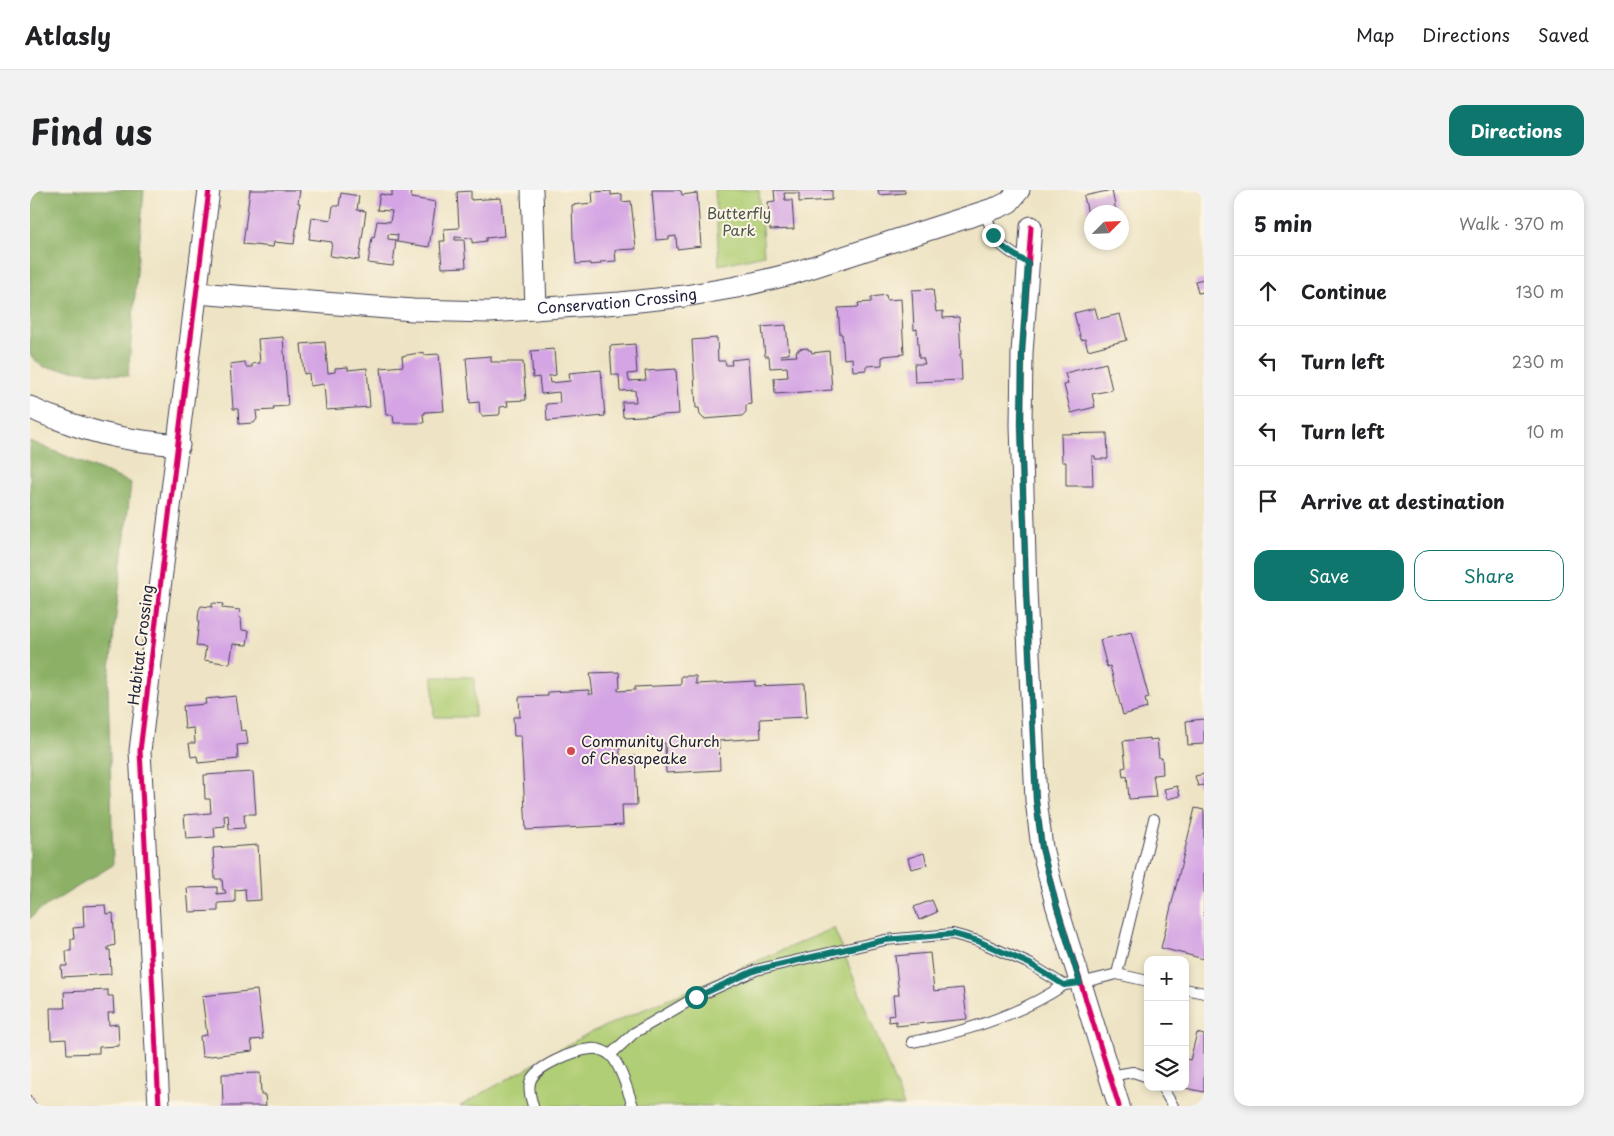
<!DOCTYPE html>
<meta charset="utf-8">
<style>
:root{--surface:#fff;--page:#f2f2f2;--text:#202124;--muted:#757577;--line:#e0e0e0;--accent:#0f766e}
body{margin:0;font-family:"Playpen Sans",sans-serif;background:var(--page);color:var(--text)}
.controls{position:absolute;right:15px;bottom:15px;display:grid;overflow:hidden;border-radius:10px;box-shadow:0 2px 8px #0003}
.controls button{width:45px;height:45px;display:grid;place-items:center;padding:0;border:0;border-bottom:1px solid var(--line);background:var(--surface);color:var(--text);font:25px sans-serif}
.compass{position:absolute;left:1054px;top:15px;width:45px;height:45px;border-radius:50%;background:var(--surface);box-shadow:0 2px 8px #0003;rotate:66deg}
.stop{position:absolute;width:15px;height:15px;margin:-11px;border:4px solid #0f766e;border-radius:50%;background:#fff}
.stop.end{background:#0f766e;border-color:#fff;box-shadow:0 1px 5px #0008}
.list{margin:0;padding:0;list-style:none}
h2{display:flex;justify-content:space-between;align-items:center;height:65px;margin:0;padding:0 20px;font-size:21px}
h2 small{font-size:16px;font-weight:400;color:var(--muted)}
.list li{display:grid;grid-template-columns:32px 1fr auto;gap:15px;align-items:center;box-sizing:border-box;height:70px;padding:0 20px;border-top:1px solid var(--line)}
.list b{display:block;font-size:19px;white-space:nowrap}
.list em{font-size:16px;font-style:normal;color:var(--muted)}
.actions{display:flex;gap:10px;padding:15px 20px}
.actions a{flex:1;padding:11px 0;border:1px solid var(--accent);border-radius:15px;text-align:center;font-size:18px;color:var(--accent)}
.actions .main{background:var(--accent);color:#fff}
.icon{flex:none;width:28px;height:28px;fill:none;stroke:currentColor;stroke-width:2;stroke-linecap:round;stroke-linejoin:round}
.map{position:relative;flex:none;width:1174px;height:916px;overflow:hidden;border-radius:15px}
header{display:flex;align-items:center;gap:30px;box-sizing:border-box;height:70px;padding:0 25px;background:var(--surface);border-bottom:1px solid var(--line)}
header strong{font-size:24px}
nav{display:flex;gap:28px;margin-inline-start:auto;font-size:18px}
.intro{display:flex;align-items:center;justify-content:space-between;box-sizing:border-box;height:120px;padding:0 30px}
h1{margin:0;font-size:35px}
.button{padding:12px 22px;border-radius:15px;background:var(--accent);color:#fff;font-size:18px;font-weight:700}
main{display:flex;gap:30px;padding:0 30px}
aside{flex:1;background:var(--surface);border-radius:15px;box-shadow:0 2px 8px #0003}
.map>svg:first-child{display:block}
</style>
<header>
<strong>Atlasly</strong>
<nav><a>Map</a><a>Directions</a><a>Saved</a></nav>
</header>
<div class="intro"><h1>Find us</h1><a class="button">Directions</a></div>
<main>
<div class="map">
<svg width="1174" height="916" viewBox="0 0 1174 916">
<rect width="100%" height="100%" fill="#fcf5e5"/>
<filter id="ink" filterUnits="userSpaceOnUse"><feTurbulence type="fractalNoise" baseFrequency=".02" numOctaves="2"/><feDisplacementMap in="SourceGraphic" scale="10" xChannelSelector="R" yChannelSelector="G"/><feConvolveMatrix kernelMatrix="1 2 1 2 8 2 1 2 1" color-interpolation-filters="sRGB"/></filter>
<filter id="wash" filterUnits="userSpaceOnUse"><feTurbulence type="fractalNoise" baseFrequency=".0096" numOctaves="4" result="noise"/><feDisplacementMap in="SourceGraphic" scale="20" xChannelSelector="R" yChannelSelector="G"/><feGaussianBlur stdDeviation="1.12" result="paint"/><feColorMatrix in="noise" values="0 0 0 0 0 0 0 0 0 0 0 0 0 0 0 0 0 1.4 0 .05"/><feComposite in="paint" operator="in"/></filter>
<g filter="url(#wash)">
<rect width="100%" height="100%" fill="#eee4c5"/>
<g fill="#b0ce75" stroke="#697858">
<polygon points="685,0 729,0 734,65 689,75"/>
<polygon points="403,487 444,487 445,527 404,527"/>
<polygon points="804,738 874,916 430,916 559,843"/>
</g>
<g fill="#8cb166" stroke="#576a50">
<polygon points="0,0 114,0 98,186 13,177 0,165"/>
<polygon points="0,251 101,293 78,496 83,675 8,721 0,729"/>
</g>
<g id="blocks">
<g fill="#d4a4e4">
<polygon points="220,0 270,0 268,13 270,13 264,54 244,52 243,57 213,54"/>
<polygon points="362,0 382,0 381,8 406,12 399,57 367,52 368,45 358,44 358,49 366,50 363,76 338,73 342,47 344,48 347,31 360,32 362,21 347,20 350,4 362,6"/>
<polygon points="622,0 648,0 651,1 652,5 667,3 671,56 647,59 646,46 639,47 639,49 626,50"/>
<polygon points="744,0 802,0 802,10 769,12 769,3 754,3 755,10 762,10 764,39 740,40 738,12 745,11"/>
<polygon points="848,0 875,0 875,3 849,5"/>
<polygon points="1082,0 1086,22 1062,22 1061,38 1054,6"/>
<polygon points="441,1 441,10 471,8 474,46 456,48 456,51 442,53 442,48 425,47 425,50 434,50 436,77 412,78 410,51 415,51 414,39 429,38 427,2"/>
<polygon points="581,1 581,5 592,4 592,12 601,11 606,59 585,60 586,71 570,72 571,74 560,75 560,73 546,74 544,50 543,50 542,15 563,13 562,2"/>
<polygon points="311,3 329,6 327,20 336,21 329,70 300,66 302,52 279,49 282,27 301,30 303,16 309,16"/>
<polygon points="1174,89 1174,102 1168,103 1165,91"/>
<polygon points="903,99 906,122 913,121 913,128 929,127 931,165 929,165 931,168 932,190 885,192 884,174 895,174 893,168 889,168 887,139 884,140 882,100"/>
<polygon points="856,105 857,110 871,109 874,164 854,166 854,167 852,167 852,175 836,176 836,180 823,181 822,168 814,169 812,144 810,144 808,118 829,117 828,113 841,112 841,107"/>
<polygon points="1065,118 1068,129 1090,124 1097,150 1058,160 1055,149 1051,150 1044,123"/>
<polygon points="756,135 759,164 750,165 751,167 767,166 766,161 769,161 768,159 778,158 778,160 781,160 782,163 799,161 802,200 745,204 744,188 758,187 757,177 740,178 739,166 735,166 732,137"/>
<polygon points="253,147 258,216 243,217 244,220 226,221 227,229 224,233 209,234 208,219 203,219 200,174 215,172 216,177 222,177 222,174 230,173 228,149"/>
<polygon points="687,148 688,171 695,171 696,175 702,175 701,170 718,168 721,214 716,215 716,222 712,226 674,229 670,225 669,218 666,218 662,150"/>
<polygon points="295,152 298,183 305,182 305,178 318,177 318,180 337,178 340,217 296,220 294,194 280,196 279,183 274,184 271,154"/>
<polygon points="605,154 607,183 598,184 599,191 616,190 615,181 646,179 649,224 593,227 592,212 606,212 605,200 590,201 589,185 582,185 580,156"/>
<polygon points="524,159 526,185 519,186 520,193 540,191 539,183 571,180 575,226 517,231 516,214 530,213 529,202 511,204 509,187 503,188 501,161"/>
<polygon points="394,162 394,165 409,164 414,221 395,222 395,224 393,224 394,233 364,233 363,225 356,225 351,178 373,176 372,166"/>
<polygon points="461,166 461,172 493,172 496,210 477,211 478,216 470,217 470,223 469,225 452,226 450,224 449,212 440,213 436,168"/>
<polygon points="1076,173 1082,200 1062,204 1065,217 1041,223 1034,195 1038,194 1035,183"/>
<polygon points="1077,243 1078,269 1065,269 1065,266 1062,266 1063,296 1036,296 1036,272 1032,272 1031,244"/>
<polygon points="184,413 193,414 192,418 210,420 209,428 211,428 212,440 219,441 217,455 203,454 200,474 174,470 176,457 166,456 169,431 168,429 169,420 171,416 182,417 182,414"/>
<polygon points="1101,442 1119,508 1115,509 1117,518 1093,525 1080,476 1077,477 1070,450"/>
<polygon points="589,482 590,498 588,498 588,501 605,500 605,497 651,495 651,486 666,486 666,494 725,491 725,496 775,494 777,527 730,529 731,548 689,551 690,580 636,583 635,553 590,555 590,567 605,566 607,615 592,615 593,635 496,640 491,546 484,546 483,527 490,527 489,507 518,506 518,502 559,500 559,504 563,504 560,483"/>
<polygon points="206,506 211,541 216,540 218,554 207,555 208,569 168,573 167,566 161,567 159,553 165,553 164,538 155,539 153,516 176,514 175,509"/>
<polygon points="1174,529 1174,554 1158,555 1156,531"/>
<polygon points="1120,548 1120,550 1127,549 1129,568 1132,568 1133,584 1123,585 1126,607 1099,609 1097,586 1093,587 1092,578 1096,577 1093,551"/>
<polygon points="223,582 226,624 214,624 215,638 199,639 198,625 194,626 195,636 184,637 185,647 156,649 154,625 181,623 180,609 175,609 174,585"/>
<polygon points="1174,584 1174,595 1168,596 1165,586"/>
<polygon points="1147,596 1150,606 1137,609 1134,599"/>
<polygon points="1165,618 1174,620 1174,769 1131,758"/>
<polygon points="228,655 231,710 216,711 215,699 205,700 205,712 188,713 188,721 159,722 157,698 187,697 187,704 196,703 195,700 193,700 192,689 185,689 183,658"/>
<polygon points="894,663 897,675 881,679 878,668"/>
<polygon points="902,710 907,722 889,730 884,717"/>
<polygon points="75,715 76,724 83,723 85,755 78,757 78,760 80,760 81,784 32,787 31,776 37,776 36,761 41,761 41,749 44,749 43,738 54,737 53,716"/>
<polygon points="900,763 904,801 933,798 937,829 866,836 866,831 859,832 858,826 865,825 863,805 869,805 865,766"/>
<polygon points="78,800 78,806 83,806 84,823 78,823 79,835 88,834 89,856 69,857 69,863 37,864 36,849 21,850 20,818 35,818 34,802"/>
<polygon points="227,800 233,849 221,850 223,861 172,867 170,846 177,845 172,806"/>
<polygon points="1167,843 1174,845 1174,902 1155,898 1155,869 1160,870"/>
<polygon points="230,883 231,905 235,905 236,916 193,916 192,884"/>
<polygon points="0,905 6,914 4,916 0,916"/>
</g>
</g>
</g>
<g filter="url(#ink)">
<use href="#blocks" fill-opacity="0" stroke="#413f50" stroke-width="1"/>
<g fill="none" stroke-linecap="round" stroke-linejoin="round">
<g stroke="#413f50" stroke-width="12">
<g id="lane">
<path d="M955,22c11,33 13,33 43,51"/>
<polyline points="1087,784 1124,629"/>
<polyline points="1155,799 1174,803"/>
<path d="M882,852c53,-10 107,-27 152,-57"/>
<polyline points="580,865 604,843 666,807 726,780 855,750 923,744 948,751 1000,774 1034,795 1050,793 1087,784 1118,791"/>
<polyline points="1079,886 1103,882 1118,887"/>
<polyline points="1132,897 1143,916"/>
<path d="M503,916c-2,-7 -5,-16 -3,-23 2,-16 46,-33 61,-34 5,-1 13,2 18,5 11,8 19,38 24,52"/>
</g>
</g>
<g stroke="#413f50" stroke-width="23">
<g id="street">
<polyline points="502,0 506,119"/>
<polyline points="1001,37 992,163 991,235 996,400 1006,610 1012,658 1026,714 1089,916"/>
<path id="s1" d="M167,103l216,17 76,2 131,-9 65,-7 52,-9 54,-13 208,-67 10,-5 10,-12"/>
<path d="M0,217c9,6 19,9 28,12 42,17 77,22 121,26"/>
<polyline points="129,916 110,561 179,0"/>
</g>
</g>
<use href="#lane" stroke="#fff" stroke-width="10"/>
<use href="#street" stroke="#fff" stroke-width="21"/>
<g stroke="#fcf5e5" stroke-width="8">
<g id="cycleway">
<polyline points="1001,37 992,163 991,235 996,400 1006,610 1012,658 1026,714 1089,916"/>
<polyline points="129,916 110,561 179,0"/>
</g>
</g>
<use href="#cycleway" stroke="#d6006c" stroke-width="5"/>
</g>
</g>
<g fill="none" stroke-linecap="round" stroke-linejoin="round" filter="url(#ink)">
<path stroke="#0f766e" stroke-width="6" d="M666,807l60,-27 129,-30 68,-6 25,7 52,23 34,21 16,-2 -24,-79 -14,-56 -6,-48 -10,-210 -5,-165 1,-72 6,-90c-14,-8 -27,-15 -35,-28"/>
</g>
<circle fill="#d1495b" stroke="#fcf5e5" stroke-width="2" cx="541" cy="561" r="5"/>
<g text-anchor="middle" stroke-width="4" stroke-linejoin="round" paint-order="stroke">
<g font-size="15" fill="#4d564c" stroke="#fcf5e5">
<text x="709" y="29">Butterfly<tspan x="709" dy="17">Park</tspan></text>
</g>
<g font-size="15" fill="#22223b" stroke="#fcf5e5">
<text dy="5" stroke="none"><textPath href="#s1" startOffset="421">Conservation Crossing</textPath></text>
<text transform="translate(111 455) rotate(-83)" y="5">Habitat Crossing</text>
</g>
<g font-size="15" fill="#22223b" stroke="#fcf5e5" text-anchor="start">
<text x="551" y="557">Community Church<tspan x="551" dy="17">of Chesapeake</tspan></text>
</g>
</g>
</svg>
<div class="controls">
<button>+</button>
<button>−</button>
<button><svg class="icon" aria-label="layers" viewBox="0 0 24 24"><path d="M12 4l9 5-9 5-9-5zM3 14l9 5 9-5"/></svg></button>
</div>
<svg class="compass" viewBox="-18 -18 36 36"><path d="M0-13l5 13h-10z" fill="#e53935"/><path d="M0 13l5-13h-10z" fill="#757577"/></svg>
<div class="stop" style="left:666px;top:807px"></div>
<div class="stop end" style="left:963px;top:45px"></div>
</div>
<aside>
<h2>5 min<small>Walk · 370 m</small></h2>
<ul class="list">
<li><svg class="icon" aria-label="ahead" viewBox="0 0 24 24"><path d="M12 20V5M6 11l6-6 6 6"/></svg><div><b>Continue</b></div><em>130 m</em></li>
<li><svg class="icon" aria-label="left" viewBox="0 0 24 24"><path d="M17 20v-9H6M10 6l-5 5 5 5"/></svg><div><b>Turn left</b></div><em>230 m</em></li>
<li><svg class="icon" aria-label="left" viewBox="0 0 24 24"><path d="M17 20v-9H6M10 6l-5 5 5 5"/></svg><div><b>Turn left</b></div><em>10 m</em></li>
<li><svg class="icon" aria-label="arrive" viewBox="0 0 24 24"><path d="M6 21V4h12l-3 4 3 4H6"/></svg><div><b>Arrive at destination</b></div></li>
</ul>
<div class="actions"><a class="main">Save</a><a>Share</a></div>
</aside>
</main>
